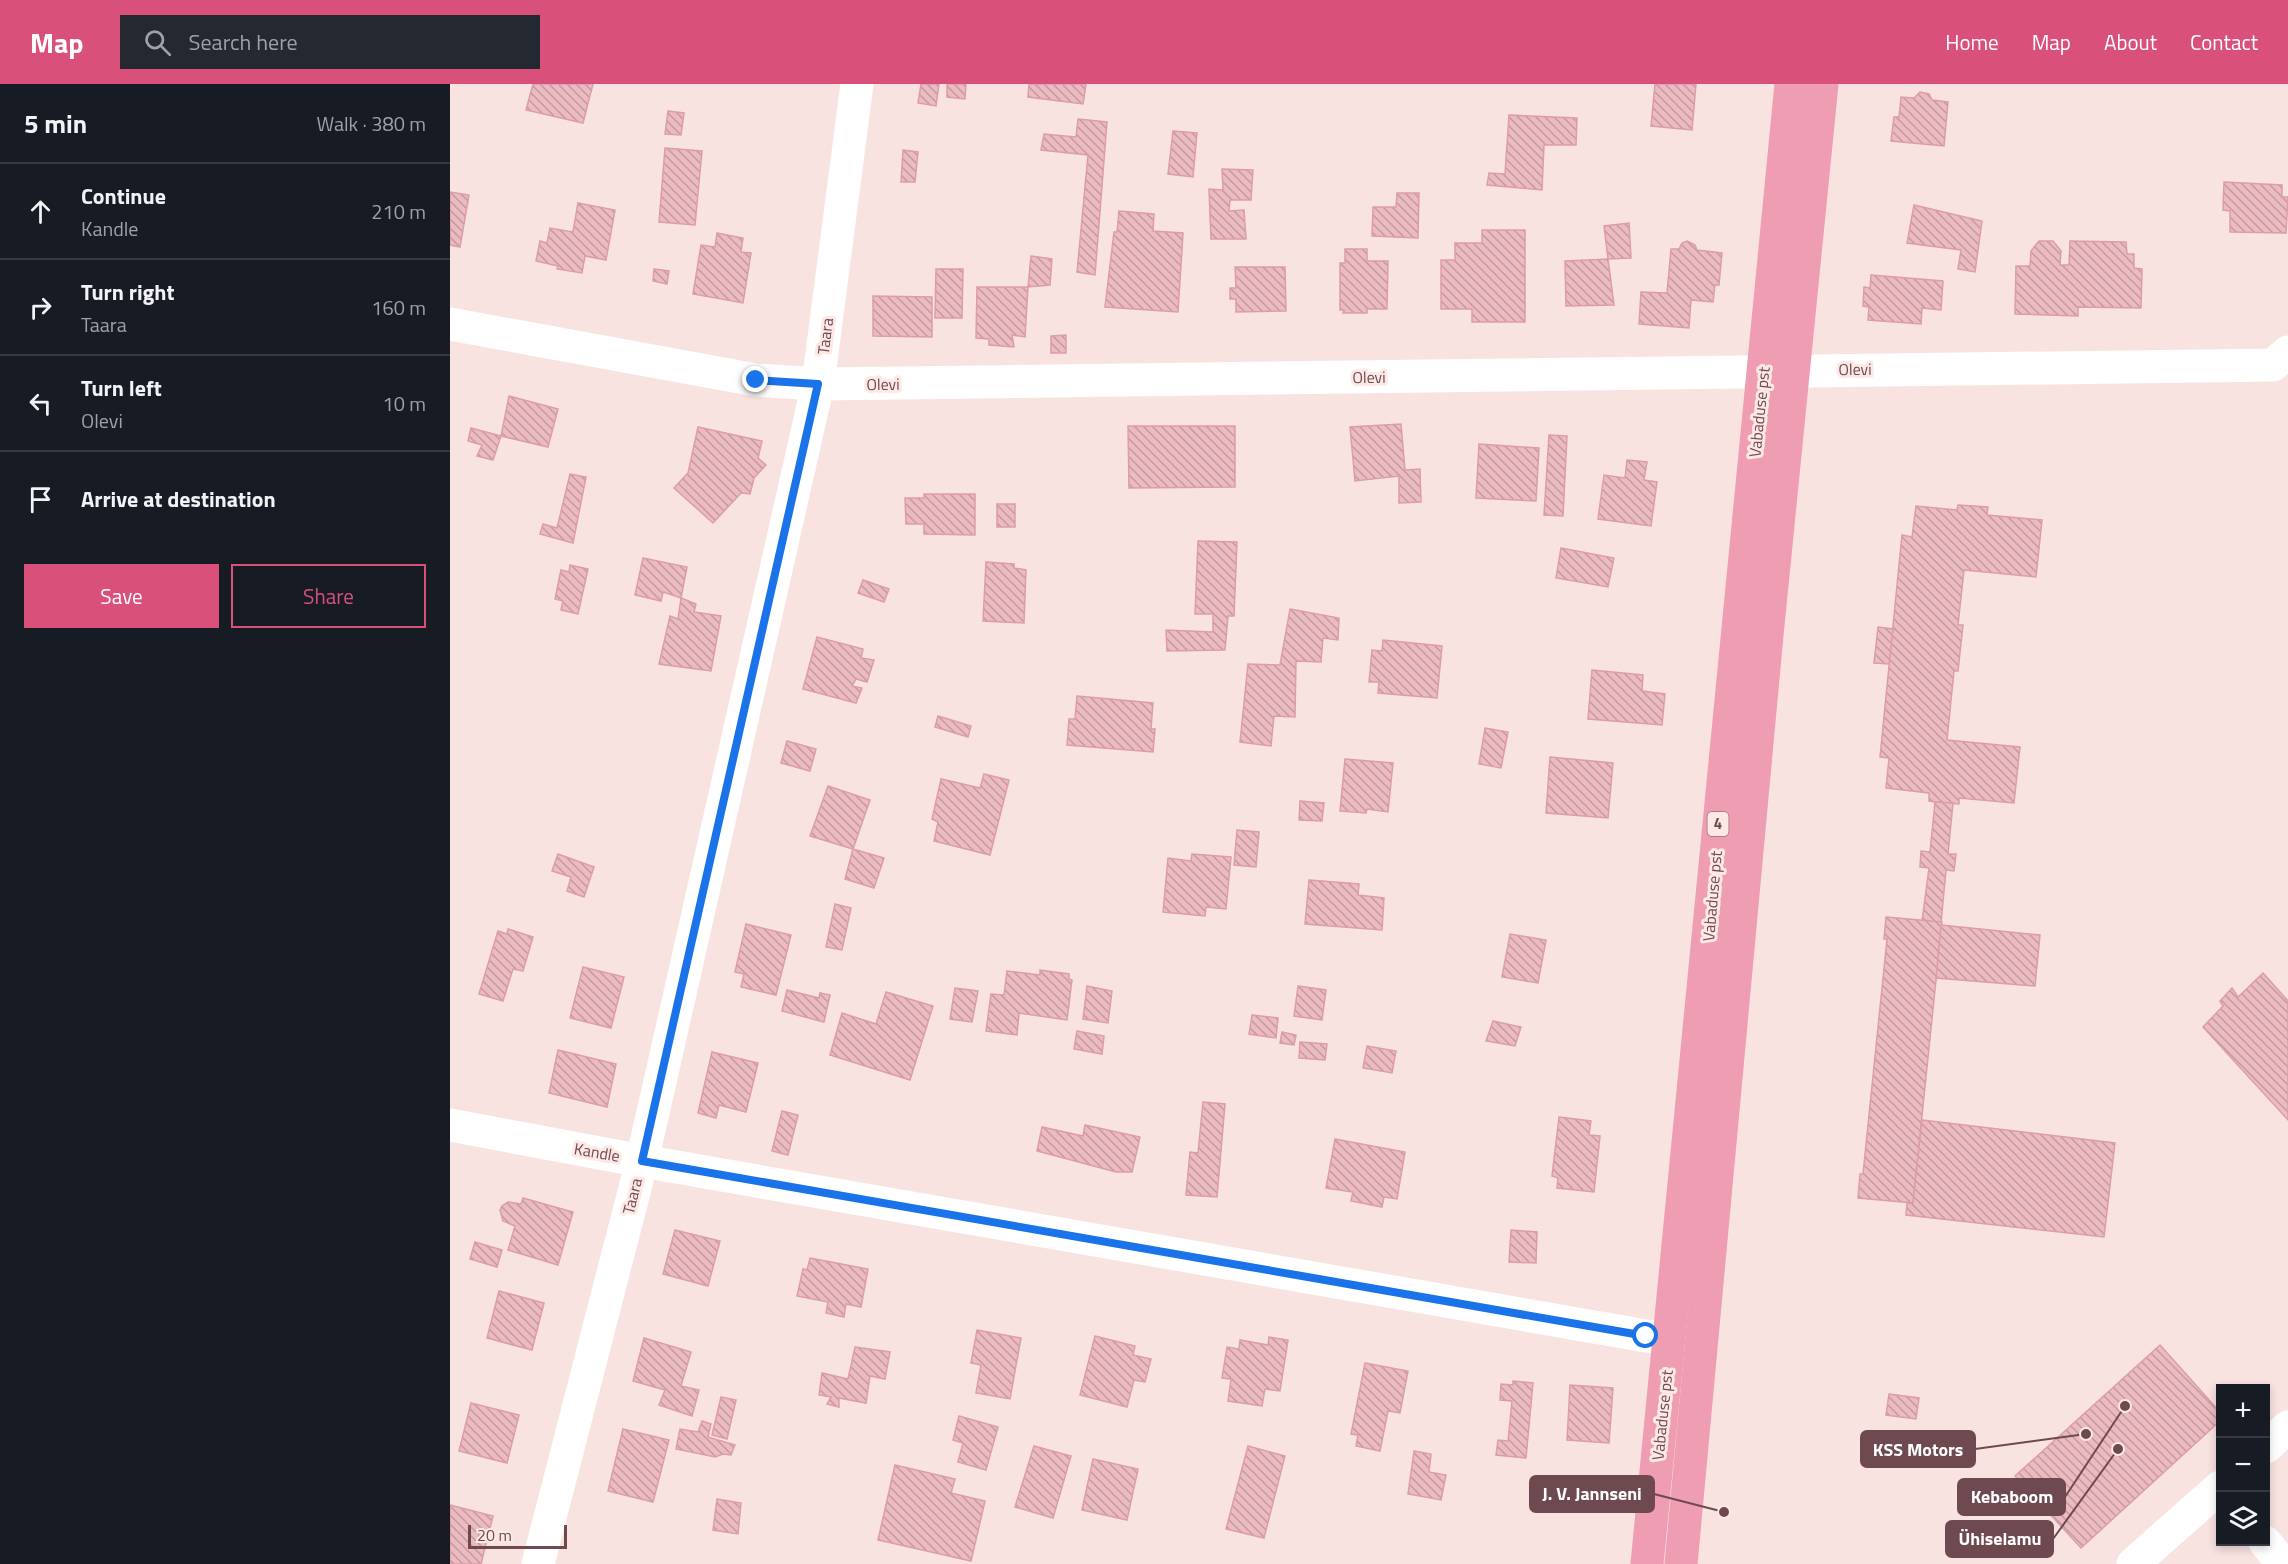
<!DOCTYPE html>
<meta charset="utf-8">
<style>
:root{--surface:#171b24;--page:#242831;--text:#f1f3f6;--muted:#9ea1a6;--line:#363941;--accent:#d9507a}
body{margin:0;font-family:"Titillium Web",sans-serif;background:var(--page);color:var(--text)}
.controls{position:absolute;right:18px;bottom:18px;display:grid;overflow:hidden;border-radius:0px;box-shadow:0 3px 9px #0003}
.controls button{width:54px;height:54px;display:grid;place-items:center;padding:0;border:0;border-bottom:2px solid var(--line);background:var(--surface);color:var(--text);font:30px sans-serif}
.scale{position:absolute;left:18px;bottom:15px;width:99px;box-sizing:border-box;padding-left:6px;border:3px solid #6e4a50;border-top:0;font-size:16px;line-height:21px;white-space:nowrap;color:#6e4a50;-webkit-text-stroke:4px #fde8e6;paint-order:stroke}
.stop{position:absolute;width:18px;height:18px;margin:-14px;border:4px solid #1a73e8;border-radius:50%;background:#fff}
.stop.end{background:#1a73e8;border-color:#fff;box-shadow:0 2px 6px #0008}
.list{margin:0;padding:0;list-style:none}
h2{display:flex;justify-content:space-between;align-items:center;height:78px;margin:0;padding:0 24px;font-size:26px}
h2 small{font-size:20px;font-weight:400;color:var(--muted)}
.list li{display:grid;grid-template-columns:39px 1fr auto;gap:18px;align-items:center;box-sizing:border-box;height:96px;padding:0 24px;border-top:2px solid var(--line)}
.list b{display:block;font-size:22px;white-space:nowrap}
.list p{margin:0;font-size:20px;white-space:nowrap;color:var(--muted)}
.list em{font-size:20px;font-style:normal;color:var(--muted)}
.actions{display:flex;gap:12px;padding:18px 24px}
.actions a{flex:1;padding:14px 0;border:2px solid var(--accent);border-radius:0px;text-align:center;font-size:21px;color:var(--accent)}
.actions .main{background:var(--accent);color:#fff}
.icon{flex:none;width:33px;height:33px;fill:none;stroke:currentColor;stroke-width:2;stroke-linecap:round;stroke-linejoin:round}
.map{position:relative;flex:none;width:1838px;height:1480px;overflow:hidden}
header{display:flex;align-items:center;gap:36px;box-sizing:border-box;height:84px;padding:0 30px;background:var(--accent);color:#fff}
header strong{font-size:28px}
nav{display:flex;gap:33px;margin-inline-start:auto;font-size:21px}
.search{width:420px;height:54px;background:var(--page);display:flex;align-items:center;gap:15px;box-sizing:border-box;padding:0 21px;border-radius:0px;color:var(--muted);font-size:22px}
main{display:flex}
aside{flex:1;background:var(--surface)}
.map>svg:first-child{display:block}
</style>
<header>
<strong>Map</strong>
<div class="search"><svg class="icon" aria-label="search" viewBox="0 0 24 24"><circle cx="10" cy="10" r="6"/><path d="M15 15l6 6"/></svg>Search here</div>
<nav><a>Home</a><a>Map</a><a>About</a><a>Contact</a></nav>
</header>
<main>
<aside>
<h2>5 min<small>Walk · 380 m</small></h2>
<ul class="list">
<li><svg class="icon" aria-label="ahead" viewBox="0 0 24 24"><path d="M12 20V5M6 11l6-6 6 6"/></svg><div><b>Continue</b><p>Kandle</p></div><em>210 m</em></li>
<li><svg class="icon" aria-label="right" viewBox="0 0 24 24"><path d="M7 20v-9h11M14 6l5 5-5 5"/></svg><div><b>Turn right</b><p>Taara</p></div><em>160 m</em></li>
<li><svg class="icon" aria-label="left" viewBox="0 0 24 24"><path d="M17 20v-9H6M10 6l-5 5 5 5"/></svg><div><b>Turn left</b><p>Olevi</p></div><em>10 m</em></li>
<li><svg class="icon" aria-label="arrive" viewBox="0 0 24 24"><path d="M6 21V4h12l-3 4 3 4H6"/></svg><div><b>Arrive at destination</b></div></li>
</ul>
<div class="actions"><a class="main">Save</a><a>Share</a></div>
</aside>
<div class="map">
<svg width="1838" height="1480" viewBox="0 0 1838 1480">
<defs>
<pattern id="building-back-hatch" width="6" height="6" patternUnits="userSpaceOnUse" patternTransform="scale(1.5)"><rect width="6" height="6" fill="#ecbbc1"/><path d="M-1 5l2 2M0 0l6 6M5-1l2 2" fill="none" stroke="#c39a9f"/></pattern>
</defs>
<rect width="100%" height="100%" fill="#f9e3e1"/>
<g fill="url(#building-back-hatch)" stroke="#dd9da6" stroke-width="1.5">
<polygon points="83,0 143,0 133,39 76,26"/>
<polygon points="471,0 489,0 486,22 468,19"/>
<polygon points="497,0 516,0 515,15 497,13"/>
<polygon points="579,0 636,0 633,20 578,13"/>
<polygon points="1205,0 1246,0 1242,46 1201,42"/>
<polygon points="1470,8 1479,10 1482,16 1498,18 1494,62 1441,57 1444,33 1449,33 1451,13 1464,14"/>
<polygon points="218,27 234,29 231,51 215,50"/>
<polygon points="1059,31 1127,34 1126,61 1094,61 1092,106 1037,101 1039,89 1055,90"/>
<polygon points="628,35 657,38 645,191 627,188 638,71 591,66 594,50 626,53"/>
<polygon points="723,47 747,49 743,93 718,90"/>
<polygon points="215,64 252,67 245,141 209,138"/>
<polygon points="453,66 468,68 465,98 451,98"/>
<polygon points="772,85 803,86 801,116 780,116 779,127 794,126 796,155 761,155 759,105 773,106"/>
<polygon points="1774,98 1832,101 1832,113 1838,113 1836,149 1780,148 1780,127 1773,126"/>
<polygon points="0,108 19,111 10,163 0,161"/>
<polygon points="947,109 969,109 968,154 922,152 923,123 946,123"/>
<polygon points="128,119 165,126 156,176 135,172 132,189 107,185 108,182 86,177 90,157 97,159 100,144 123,148"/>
<polygon points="1464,121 1532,137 1525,188 1508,185 1511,166 1457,159"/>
<polygon points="669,127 704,130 703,147 733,149 728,228 655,223 664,148 667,148"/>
<polygon points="1179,139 1181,174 1158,175 1154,142"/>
<polygon points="1032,146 1075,146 1075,238 1022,238 1022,225 991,225 991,176 1005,176 1005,159 1032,159"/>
<polygon points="267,149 293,154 291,168 301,169 293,219 243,210 251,161 265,163"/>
<polygon points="1237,157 1245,161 1247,166 1272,169 1269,201 1265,201 1263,218 1241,216 1239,244 1189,240 1191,208 1217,209 1221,165 1229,165 1232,159"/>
<polygon points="1589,157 1603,157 1611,167 1610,181 1619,181 1620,157 1676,158 1677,170 1684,170 1684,184 1692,185 1691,224 1628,223 1628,232 1565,230 1566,182 1580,182 1581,167"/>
<polygon points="895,165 917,165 917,177 938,177 937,225 917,225 917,229 893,229 894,226 890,226 890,179 895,179"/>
<polygon points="581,172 602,175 600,201 578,203"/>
<polygon points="1158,175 1164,221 1116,222 1115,177"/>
<polygon points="785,183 835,183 836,227 786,228 786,215 780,215 780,204 786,204"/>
<polygon points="204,185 219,187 217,200 203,197"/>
<polygon points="486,185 513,185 512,234 485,234"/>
<polygon points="1421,191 1493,197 1491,226 1472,224 1471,240 1418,236 1419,223 1413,222 1414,203 1420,204"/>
<polygon points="527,203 578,203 575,253 562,251 564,263 539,261 539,255 526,254"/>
<polygon points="423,212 482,213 482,253 423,252"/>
<polygon points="616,251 616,269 601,269 601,252"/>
<polygon points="59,312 108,325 98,363 51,352"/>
<polygon points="951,340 955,386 970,385 971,418 949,419 949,392 905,397 900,343"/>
<polygon points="678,342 785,342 785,403 679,404"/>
<polygon points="248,343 312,357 308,374 316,381 304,394 300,410 291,409 263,439 224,404 238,389"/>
<polygon points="21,344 51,352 43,376 27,372 32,361 18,357"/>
<polygon points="1099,351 1117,352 1113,432 1094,431"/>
<polygon points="1029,360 1089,364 1086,417 1026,414"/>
<polygon points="1177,376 1197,378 1194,396 1207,398 1201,442 1148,435 1154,391 1175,394"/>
<polygon points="120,390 136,393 123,459 90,450 93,440 107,444"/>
<polygon points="474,410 525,410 525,451 474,450 474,440 456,440 455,414 474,414"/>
<rect x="547" y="420" width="18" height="23"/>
<polygon points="1508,421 1538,423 1537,431 1592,436 1586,493 1514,486 1508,541 1513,541 1508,587 1504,587 1497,656 1570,663 1564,719 1509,714 1509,720 1485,718 1479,717 1479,709 1436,704 1439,674 1430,673 1452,451 1462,453 1466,422 1507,426"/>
<polygon points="748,457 787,458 784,532 778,532 775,566 717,567 716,546 763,548 763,530 745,530"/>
<polygon points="1111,464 1164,474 1158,503 1106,494"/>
<polygon points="193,474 237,483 231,514 213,508 211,517 185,511"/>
<polygon points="536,478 564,480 564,484 576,486 574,539 533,537"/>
<polygon points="120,481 138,485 128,530 111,526 113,517 105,515 111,486 119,488"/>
<polygon points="413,496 439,505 434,518 408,509"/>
<polygon points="231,514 246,520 244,528 271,532 261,587 209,580 220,532 228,535"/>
<polygon points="840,525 889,534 888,556 873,554 871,578 846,577 845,633 824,632 821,662 790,658 798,580 830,581"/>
<polygon points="1428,543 1443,545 1439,580 1424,579"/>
<polygon points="367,553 413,565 411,574 424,576 417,598 406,595 402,602 412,604 406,619 353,605"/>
<polygon points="933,556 992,562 987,614 928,609 929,598 919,598 922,566 932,567"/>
<polygon points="1142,586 1193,591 1192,607 1215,610 1212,641 1138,635"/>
<polygon points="627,612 703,619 701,645 705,645 703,668 617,661 619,635 625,635"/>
<polygon points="488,632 521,642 518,653 485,643"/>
<polygon points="1035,644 1058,648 1051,684 1029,680"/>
<polygon points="337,657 366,665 360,687 331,679"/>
<polygon points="1100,673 1163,679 1158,734 1096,729"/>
<polygon points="895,675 943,679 938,728 917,725 916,729 890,727"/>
<polygon points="534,690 559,696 540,771 484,757 488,738 482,735 491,695 530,704"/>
<polygon points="378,702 420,716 403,765 360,752"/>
<polygon points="850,717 874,719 872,737 849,736"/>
<polygon points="1485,718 1503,719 1498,770 1506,770 1504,787 1496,786 1491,839 1472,837 1479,784 1470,783 1471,767 1480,768"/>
<polygon points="787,746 809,748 806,783 784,781"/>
<polygon points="403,765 434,774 424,804 395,795"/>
<polygon points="108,770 144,783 134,813 117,807 121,793 102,787"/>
<polygon points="742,770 781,773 776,825 756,823 755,832 713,828 718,774 741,777"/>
<polygon points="859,796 909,800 908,811 934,814 932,846 855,840"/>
<polygon points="385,820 401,824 392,866 376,863"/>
<polygon points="1436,833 1492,838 1463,1119 1408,1114 1410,1090 1413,1090 1437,855 1434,855"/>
<polygon points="296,840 341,851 326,911 291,903 294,890 285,888"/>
<polygon points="1491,841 1590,851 1585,902 1486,894"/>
<polygon points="58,845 83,853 73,887 63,885 53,917 29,910 48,847 57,850"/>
<polygon points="1060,850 1096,856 1088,899 1052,893"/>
<polygon points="133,883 174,893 161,944 120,934"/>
<polygon points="590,886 619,890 619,895 622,896 617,936 569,929 567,951 536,947 541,910 554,911 557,887 590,891"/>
<polygon points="1813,889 1838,917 1838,1036 1753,943 1773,922 1770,917 1782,904 1788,913"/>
<polygon points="637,902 662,907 658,939 633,935"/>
<polygon points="848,902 876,906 872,936 844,932"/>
<polygon points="505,904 528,907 522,938 500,935"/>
<polygon points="337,906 369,914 370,909 380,911 374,938 332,927"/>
<polygon points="436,908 483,922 460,996 380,971 392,929 426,940"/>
<polygon points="802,931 828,934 826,954 799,950"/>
<polygon points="1043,937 1071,943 1065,962 1036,957"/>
<polygon points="627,947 654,952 652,970 624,965"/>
<polygon points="832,948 846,951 844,961 830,959"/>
<polygon points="850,958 877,960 875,976 849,974"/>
<polygon points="917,962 946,967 942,989 913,984"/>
<polygon points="108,966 166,980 157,1023 99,1009"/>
<polygon points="262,968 308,979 296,1028 269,1021 266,1034 248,1029"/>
<polygon points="753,1018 775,1020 767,1113 736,1111 740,1068 748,1069"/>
<polygon points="332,1027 348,1031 338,1071 322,1067"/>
<polygon points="1109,1033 1141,1037 1139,1051 1150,1052 1144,1108 1107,1104 1108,1094 1102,1092"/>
<polygon points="1472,1036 1665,1059 1654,1153 1456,1131 1457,1119 1463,1119"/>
<polygon points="635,1041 690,1053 682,1088 666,1088 587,1067 592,1043 633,1052"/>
<polygon points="885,1055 955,1068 947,1115 934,1113 932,1123 901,1117 903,1108 876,1104"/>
<polygon points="73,1114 123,1128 108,1181 58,1166 65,1142 53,1137 50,1126 52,1122 58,1118 71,1120"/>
<polygon points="225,1146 270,1157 258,1202 213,1190"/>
<polygon points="1061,1146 1087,1148 1086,1179 1059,1178"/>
<polygon points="25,1158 52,1166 47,1183 20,1175"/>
<polygon points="360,1174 418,1185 411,1223 396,1220 394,1233 376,1229 378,1218 347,1212 353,1185 357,1186"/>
<polygon points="49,1207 94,1219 82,1266 37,1254"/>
<polygon points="527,1246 571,1254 560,1315 526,1309 531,1281 521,1279"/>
<polygon points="645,1252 685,1262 683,1271 701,1275 695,1298 684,1296 677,1323 630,1311"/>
<polygon points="819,1253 838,1256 830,1307 815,1305 812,1322 778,1317 781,1295 772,1294 777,1263 789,1265 790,1256 818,1261"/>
<polygon points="194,1254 241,1268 231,1302 249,1306 242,1332 209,1321 215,1306 183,1297"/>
<polygon points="1710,1261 1770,1328 1770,1337 1631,1464 1565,1392"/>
<polygon points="405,1263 440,1268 435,1295 420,1292 416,1319 389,1314 389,1323 377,1320 381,1313 369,1311 372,1289 398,1295"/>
<polygon points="915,1279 958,1287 950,1329 938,1327 930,1367 906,1362 908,1351 901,1350"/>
<polygon points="1063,1297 1083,1299 1076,1374 1046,1371 1048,1356 1058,1357 1062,1317 1050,1316 1051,1300 1063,1301"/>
<polygon points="1120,1301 1163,1304 1159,1359 1117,1356"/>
<polygon points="1439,1310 1469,1314 1466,1335 1436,1331"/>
<polygon points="271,1313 286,1316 277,1355 262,1351"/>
<polygon points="21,1319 69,1331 57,1379 9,1367"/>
<polygon points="509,1332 548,1343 536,1386 508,1378 513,1359 503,1356"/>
<polygon points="252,1337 261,1340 258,1353 285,1361 281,1371 273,1370 265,1373 226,1365 230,1345 248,1348"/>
<polygon points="173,1345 219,1356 203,1418 158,1407"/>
<polygon points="584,1362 621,1372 603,1434 565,1423"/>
<polygon points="798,1362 835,1372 814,1454 776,1445"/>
<polygon points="964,1367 981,1370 979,1388 996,1391 991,1416 958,1410"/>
<polygon points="643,1375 688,1385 677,1436 632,1426"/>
<polygon points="445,1381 505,1395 501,1409 535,1417 521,1477 428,1456"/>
<polygon points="267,1415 291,1419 288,1450 263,1446"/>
<polygon points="0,1421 43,1432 31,1480 0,1480"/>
</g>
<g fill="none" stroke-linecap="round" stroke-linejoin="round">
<g stroke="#fff" stroke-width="33">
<polyline points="0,240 306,296 368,300 1823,281 1838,268"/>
<polyline points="0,1041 192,1077 1196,1252 1247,1259"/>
<polyline points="1816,1363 1838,1343"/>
<polyline points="1815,1458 1833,1480"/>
<polyline points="88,1480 192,1077 368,300 407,0"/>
<polyline points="1683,1480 1770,1403"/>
</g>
<g stroke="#ef9db2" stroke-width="33">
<polyline points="1197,1480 1341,0"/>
<polyline points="1231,1480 1317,551 1372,0"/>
</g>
</g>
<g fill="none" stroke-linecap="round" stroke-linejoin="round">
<polyline stroke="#1a73e8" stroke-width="8" points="306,296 368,300 192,1077 1196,1252"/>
</g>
<g text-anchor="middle" stroke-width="6" stroke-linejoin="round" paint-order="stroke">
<rect fill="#fde8e6" stroke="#99797d" stroke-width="1.5" x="1257.5" y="728" width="21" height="24" rx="4.5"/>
<g font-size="15" font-weight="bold" fill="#6e4a50">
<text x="1268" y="745">4</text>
</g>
<g font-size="16" fill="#6e4a50" stroke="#fde8e6">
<text transform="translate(375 252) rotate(-83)" y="6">Taara</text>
<text transform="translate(1405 285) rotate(-1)" y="6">Olevi</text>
<text transform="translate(919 293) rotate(-1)" y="6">Olevi</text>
<text transform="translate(433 300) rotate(-1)" y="6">Olevi</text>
<text transform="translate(1309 328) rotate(-84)" y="6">Vabaduse pst</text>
<text transform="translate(1262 812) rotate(-85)" y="6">Vabaduse pst</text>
<text transform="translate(147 1068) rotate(10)" y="6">Kandle</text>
<text transform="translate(182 1112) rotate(-76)" y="6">Taara</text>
<text transform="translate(1212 1331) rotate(-84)" y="6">Vabaduse pst</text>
</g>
</g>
<path fill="none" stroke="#6e4a50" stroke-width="2" d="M1636 1350L1525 1365M1274 1428L1204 1410M1675 1322L1615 1413M1668 1365L1603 1455"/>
<g fill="#6e4a50" stroke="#fde8e6" stroke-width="2">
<circle cx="1636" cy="1350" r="6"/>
<circle cx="1274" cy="1428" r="6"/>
<circle cx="1675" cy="1322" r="6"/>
<circle cx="1668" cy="1365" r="6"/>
</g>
<g fill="#6e4a50" stroke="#6e4a50" stroke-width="2">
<rect x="1411" y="1347" width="114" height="36" rx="6"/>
<rect x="1080" y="1392" width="124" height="36" rx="6"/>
<rect x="1508" y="1395" width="107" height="36" rx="6"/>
<rect x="1496" y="1437" width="107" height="36" rx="6"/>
</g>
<g font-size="18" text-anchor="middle" font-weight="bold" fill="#fff">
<text x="1468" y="1372">KSS Motors</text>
<text x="1142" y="1416">J. V. Jannseni</text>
<text x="1562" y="1419">Kebaboom</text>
<text x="1550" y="1461">Ühiselamu</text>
</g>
</svg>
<div class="controls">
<button>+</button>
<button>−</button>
<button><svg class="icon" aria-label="layers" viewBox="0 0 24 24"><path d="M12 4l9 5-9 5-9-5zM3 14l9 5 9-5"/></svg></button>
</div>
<div class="scale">20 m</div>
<div class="stop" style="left:1196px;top:1252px"></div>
<div class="stop end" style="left:306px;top:296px"></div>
</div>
</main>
